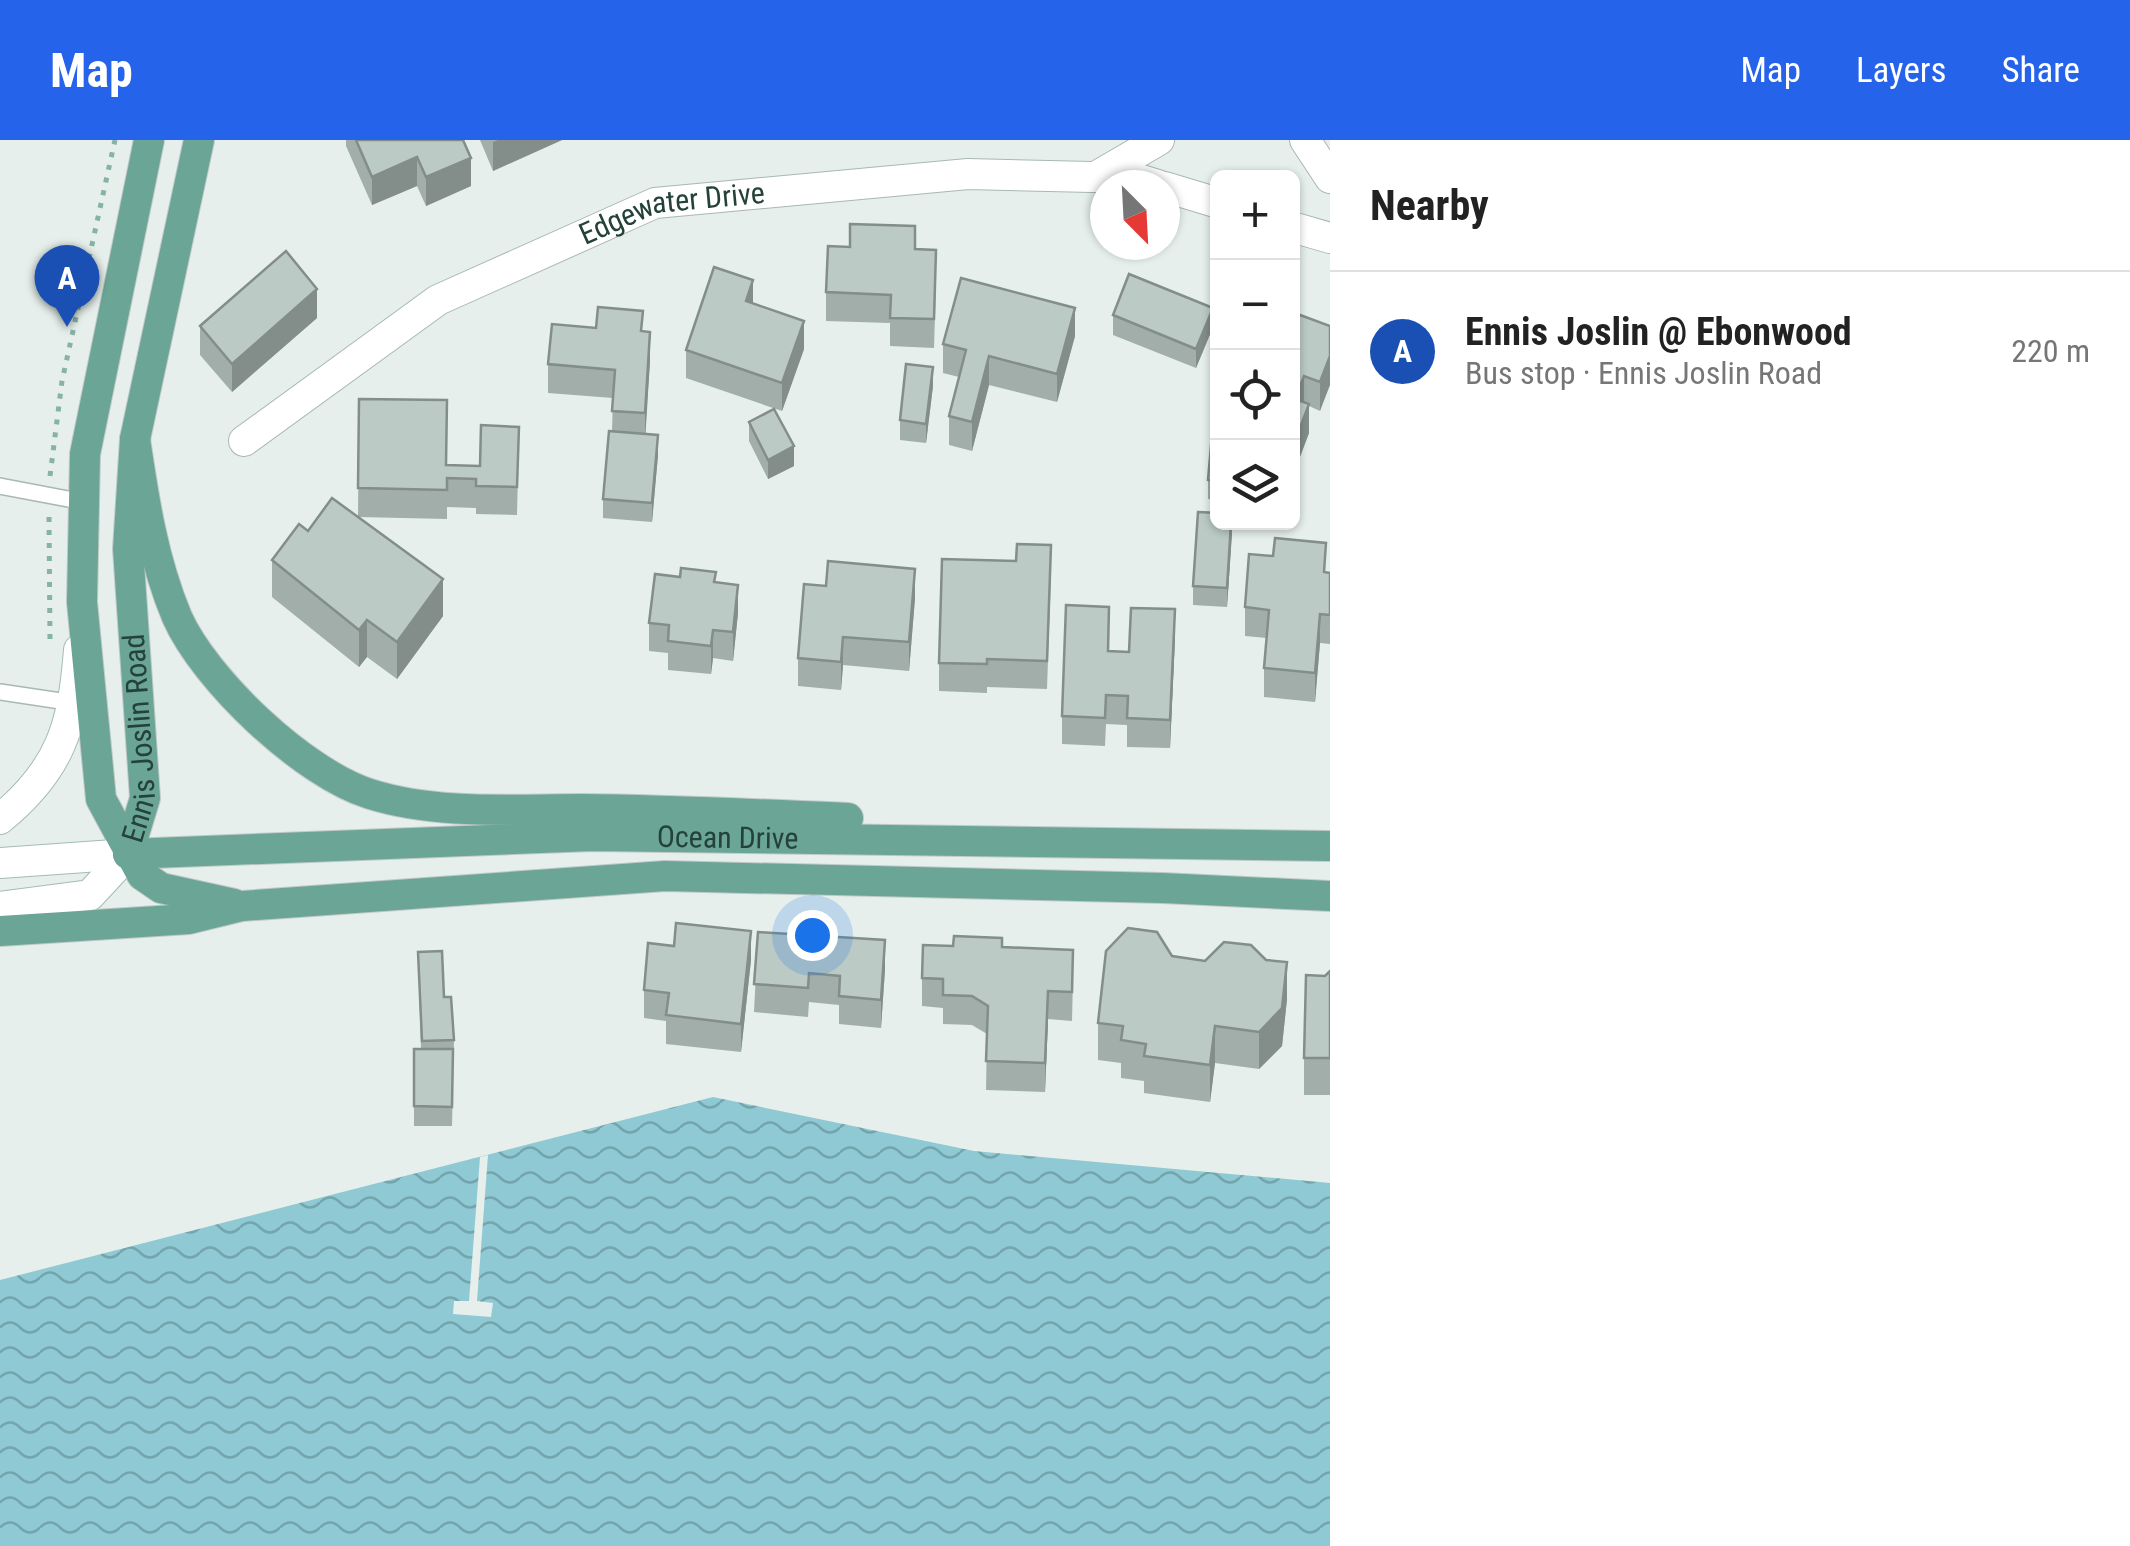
<!DOCTYPE html>
<meta charset="utf-8">
<style>
:root{--surface:#fff;--page:#f2f2f2;--text:#222;--muted:#767676;--line:#e0e0e0;--accent:#2563eb}
body{margin:0;font-family:"Roboto Condensed",sans-serif;background:var(--page);color:var(--text)}
.controls{position:absolute;right:30px;top:30px;display:grid;overflow:hidden;border-radius:15px;box-shadow:0 2px 8px #0004}
.controls button{width:90px;height:90px;display:grid;place-items:center;padding:0;border:0;border-bottom:2px solid var(--line);background:var(--surface);color:var(--text);font:50px sans-serif}
.compass{position:absolute;left:1090px;top:30px;width:90px;height:90px;border-radius:50%;background:var(--surface);box-shadow:0 2px 8px #0004;rotate:156deg}
.you{position:absolute;left:812px;top:795px;width:35px;height:35px;margin:-25px;border:8px solid #fff;border-radius:50%;background:#1a73e8;box-shadow:0 0 0 15px #1a73e833}
.badge{display:grid;place-items:center;width:65px;height:65px;border-radius:50%;background:var(--accent);color:#fff;font-size:32px;font-weight:700}
.pin{position:absolute;translate:-50% -82px;filter:drop-shadow(0 2px 5px #0008)}
.pin::after{content:'';position:absolute;top:52px;width:35px;height:30px;background:inherit;clip-path:polygon(0 0,100% 0,50% 100%)}
.list{margin:0;padding:0;list-style:none}
h2{display:flex;justify-content:space-between;align-items:center;height:130px;margin:0;padding:0 40px;font-size:42px}
h2 small{font-size:32px;font-weight:400;color:var(--muted)}
.list li{display:grid;grid-template-columns:65px 1fr auto;gap:30px;align-items:center;box-sizing:border-box;height:160px;padding:0 40px;border-top:2px solid var(--line)}
.list b{display:block;font-size:38px;white-space:nowrap}
.list p{margin:0;font-size:32px;white-space:nowrap;color:var(--muted)}
.list em{font-size:32px;font-style:normal;color:var(--muted)}
.icon{flex:none;width:55px;height:55px;fill:none;stroke:currentColor;stroke-width:2;stroke-linecap:round;stroke-linejoin:round}
.map{position:relative;flex:none;width:1330px;height:1406px;overflow:hidden}
header{display:flex;align-items:center;gap:60px;box-sizing:border-box;height:140px;padding:0 50px;background:var(--accent);color:#fff}
header strong{font-size:48px}
nav{display:flex;gap:55px;margin-inline-start:auto;font-size:35px}
main{display:flex}
aside{flex:1;background:var(--surface)}
.map>svg:first-child{display:block}
</style>
<header>
<strong>Map</strong>
<nav><a>Map</a><a>Layers</a><a>Share</a></nav>
</header>
<main>
<div class="map">
<svg width="1330" height="1406" viewBox="0 0 1330 1406">
<defs>
<pattern id="water-waves" width="16" height="10" patternUnits="userSpaceOnUse" patternTransform="scale(2.5)"><rect width="16" height="10" fill="#8ec9d4"/><path d="M0 5q4-4 8 0t8 0" fill="none" stroke="#74a5ad"/></pattern>
</defs>
<rect width="100%" height="100%" fill="#e6efeb"/>
<polygon fill="url(#water-waves)" points="713,957 974,1011 1330,1043 1330,1406 0,1406 0,1140"/>
<polygon fill="#e6efeb" points="488,1015 477,1161 493,1163 491,1177 453,1174 454,1161 469,1161 480,1017"/>
<g fill="none" stroke-linecap="round" stroke-linejoin="round">
<g stroke="#a8b8b2" stroke-width="18">
<g id="lane">
<polyline points="0,346 84,362"/>
<polyline points="0,552 74,563"/>
</g>
</g>
<g stroke="#a8b8b2" stroke-width="32">
<g id="street">
<polyline points="1305,0 1330,38"/>
<polyline points="1097,36 1159,0"/>
<polyline points="1165,47 1218,63"/>
<polyline points="1292,87 1330,98"/>
<path id="s1" d="M244,301l194,-141 217,-97 313,-29 167,4 23,7"/>
</g>
</g>
<g stroke="#a4bbb3" stroke-width="32">
<g id="secondary">
<path d="M0,679c61,-50 73,-93 79,-169"/>
<polyline points="0,723 128,714"/>
<polyline points="0,767 90,755 128,714"/>
</g>
</g>
<g stroke="#c2cac8" stroke-width="32">
<g id="primary">
<polyline points="149,0 85,314 82,462 101,659 142,735 161,748 234,764"/>
<path d="M135,299c9,61 18,121 42,178 28,63 126,156 193,177 67,21 142,15 212,15 89,1 177,5 266,9"/>
<path id="s2" d="M128,714l465,-18 737,10"/>
<path id="s3" d="M128,714l17,-56 -17,-249 7,-110 64,-299"/>
<polyline points="0,791 189,779 242,766 665,736 1163,748 1330,756"/>
</g>
</g>
<g stroke="#86b3a5" stroke-width="5" stroke-dasharray="5 8" stroke-linecap="butt">
<polyline points="50,336 62,241 115,0"/>
<polyline points="49,377 50,501"/>
</g>
<use href="#lane" stroke="#fff" stroke-width="15"/>
<use href="#street" stroke="#fff" stroke-width="30"/>
<use href="#secondary" stroke="#fff" stroke-width="30"/>
<use href="#primary" stroke="#6aa596" stroke-width="30"/>
</g>
<g fill="#a1aea9">
<polygon points="346,0 463,0 471,46 426,66 417,46 372,65 346,6"/>
<polygon points="480,0 562,0 493,31"/>
<polygon points="915,109 936,139 934,208 890,206 890,183 826,181 826,152"/>
<polygon points="1292,172 1330,186 1320,271 1309,266 1309,293 1298,322 1292,320"/>
<polygon points="1113,175 1213,187 1196,228 1113,195"/>
<polygon points="317,178 232,252 200,215 200,186"/>
<polygon points="643,192 650,221 645,294 658,315 652,382 603,378 603,359 612,291 613,258 548,253 548,224"/>
<polygon points="1075,196 1057,262 989,245 972,311 949,305 949,276 959,237 943,233 943,204"/>
<polygon points="804,209 782,271 686,238 686,210"/>
<polygon points="933,246 926,303 900,300 900,280"/>
<polygon points="359,259 447,325 480,326 519,287 517,375 476,374 476,368 447,367 447,379 358,377"/>
<polygon points="749,282 794,326 768,339 749,301"/>
<polygon points="1218,294 1218,360 1208,359 1208,340"/>
<polygon points="1232,393 1227,467 1193,465 1193,446"/>
<polygon points="272,420 443,476 397,539 367,517 359,527 272,457"/>
<polygon points="1326,432 1330,433 1330,504 1320,503 1315,562 1264,557 1264,528 1267,498 1245,496 1245,467"/>
<polygon points="1051,434 1047,549 987,547 987,553 939,551 939,523"/>
<polygon points="716,442 738,473 733,521 713,518 711,534 668,530 668,513 649,511 649,483"/>
<polygon points="915,458 909,531 843,525 841,550 798,546 798,518"/>
<polygon points="1175,498 1170,608 1127,607 1127,585 1106,584 1105,606 1062,604 1062,576 1109,511 1129,512"/>
<polygon points="758,792 885,829 881,888 839,884 839,865 809,862 808,877 754,872"/>
<polygon points="674,806 751,820 741,912 666,904 666,881 644,878 644,850"/>
<polygon points="1002,807 1073,838 1072,881 1048,879 1045,952 986,950 987,894 972,885 943,884 943,868 922,866 922,838"/>
<polygon points="418,812 444,857 454,900 452,986 414,986 414,909 421,909"/>
<polygon points="1172,816 1287,859 1282,906 1259,929 1215,923 1210,962 1144,953 1144,941 1121,938 1121,923 1098,920 1098,883"/>
<polygon points="1330,831 1330,955 1304,955 1304,918 1325,836"/>
</g>
<g fill="#838d89">
<polygon points="498,0 562,0 493,31 493,2"/>
<polygon points="417,17 417,46 372,65 372,37"/>
<polygon points="471,18 471,46 426,66 426,37"/>
<polygon points="753,140 753,169 746,161"/>
<polygon points="317,149 317,178 232,252 232,224"/>
<polygon points="1075,168 1075,196 1057,262 1057,234"/>
<polygon points="1213,168 1213,187 1196,228 1196,209"/>
<polygon points="804,181 804,209 782,271 782,243"/>
<polygon points="650,192 650,221 645,302 645,273"/>
<polygon points="989,216 989,245 972,311 972,282"/>
<polygon points="1330,216 1330,245 1320,271 1320,242"/>
<polygon points="933,227 933,246 926,303 926,284"/>
<polygon points="1304,236 1304,264 1295,259"/>
<polygon points="1309,264 1309,293 1298,322 1298,293"/>
<polygon points="658,295 658,315 652,382 652,363"/>
<polygon points="794,306 794,326 768,339 768,320"/>
<polygon points="1232,382 1232,393 1227,467 1227,448"/>
<polygon points="915,429 915,458 909,531 909,502"/>
<polygon points="443,439 443,476 397,539 397,502"/>
<polygon points="738,445 738,473 733,521 733,492"/>
<polygon points="1175,469 1175,498 1170,608 1170,580"/>
<polygon points="1320,474 1320,503 1315,562 1315,533"/>
<polygon points="367,480 367,517 359,527 359,490"/>
<polygon points="713,490 713,518 711,534 711,506"/>
<polygon points="843,497 843,525 841,550 841,522"/>
<polygon points="751,791 751,820 741,912 741,884"/>
<polygon points="885,800 885,829 881,888 881,860"/>
<polygon points="1287,822 1287,859 1282,906 1259,929 1259,892"/>
<polygon points="1048,851 1048,879 1045,952 1045,923"/>
<polygon points="1215,886 1215,923 1210,962 1210,925"/>
</g>
<g fill="#bbcac4" stroke="#838d89" stroke-width="2.5">
<polygon points="356,0 463,0 471,18 426,37 417,17 372,37"/>
<polygon points="850,84 915,86 915,109 936,110 934,179 890,178 891,155 826,152 828,106 850,107"/>
<polygon points="286,111 317,149 232,224 200,186"/>
<polygon points="714,127 753,140 746,161 804,181 782,243 686,210"/>
<polygon points="1129,134 1213,168 1196,209 1113,175"/>
<polygon points="961,138 1075,168 1057,234 989,216 972,282 949,276 966,210 943,204"/>
<polygon points="598,167 643,171 641,191 650,192 645,273 612,271 615,230 548,224 552,184 596,188"/>
<polygon points="1292,172 1330,186 1330,216 1320,242 1304,236 1295,259 1309,264 1298,293 1292,291"/>
<polygon points="906,224 933,227 926,284 900,280"/>
<polygon points="359,259 447,260 446,325 480,326 481,285 519,287 517,347 476,346 476,339 447,338 447,350 358,348"/>
<polygon points="774,269 794,306 768,320 749,282"/>
<polygon points="609,291 658,295 652,363 603,359"/>
<polygon points="1212,294 1218,294 1218,341 1208,340"/>
<polygon points="332,358 443,439 397,502 367,480 359,490 272,420 299,384 308,391"/>
<polygon points="1198,372 1218,373 1218,382 1231,382 1227,448 1193,446"/>
<polygon points="1275,398 1326,403 1324,432 1330,433 1330,475 1320,474 1315,533 1264,528 1269,470 1245,467 1249,414 1273,416"/>
<polygon points="1017,404 1051,405 1047,521 987,519 987,524 939,523 942,419 1016,421"/>
<polygon points="828,421 915,429 909,502 843,497 841,522 798,518 804,444 826,446"/>
<polygon points="681,428 716,432 714,442 738,445 733,492 713,490 711,506 668,501 669,485 649,483 655,434 680,437"/>
<polygon points="1066,465 1109,467 1108,511 1129,512 1131,468 1175,469 1170,580 1127,578 1128,556 1106,555 1105,578 1062,576"/>
<polygon points="676,783 751,791 741,884 666,875 669,853 644,850 648,803 674,806"/>
<polygon points="1128,788 1157,792 1172,816 1205,821 1224,802 1251,805 1266,820 1287,822 1282,868 1259,892 1215,886 1210,925 1144,916 1146,904 1121,900 1123,886 1098,883 1106,811"/>
<polygon points="758,792 885,800 881,860 839,856 840,836 809,833 808,848 754,844"/>
<polygon points="954,796 1002,798 1002,807 1073,810 1072,852 1048,851 1045,923 986,921 988,866 972,856 943,855 943,839 922,838 923,805 953,806"/>
<polygon points="442,811 444,857 451,857 454,900 422,901 418,812"/>
<polygon points="1330,831 1330,918 1304,918 1306,835 1325,836"/>
<polygon points="414,909 453,909 452,967 414,966"/>
</g>
<g text-anchor="middle" stroke-width="8" stroke-linejoin="round" paint-order="stroke">
<g font-size="30" fill="#24423a" stroke="#f7fbf9">
<text dy="10" stroke="none"><textPath href="#s1" startOffset="492">Edgewater Drive</textPath></text>
<text dy="10" stroke="none"><textPath href="#s3" startOffset="118">Ennis Joslin Road</textPath></text>
<text dy="10" stroke="none"><textPath href="#s2" startOffset="600">Ocean Drive</textPath></text>
</g>
</g>
</svg>
<div class="controls">
<button>+</button>
<button>−</button>
<button><svg class="icon" aria-label="locate" viewBox="0 0 24 24"><circle cx="12" cy="12" r="6"/><path d="M12 2v4M12 18v4M2 12h4M18 12h4"/></svg></button>
<button><svg class="icon" aria-label="layers" viewBox="0 0 24 24"><path d="M12 4l9 5-9 5-9-5zM3 14l9 5 9-5"/></svg></button>
</div>
<svg class="compass" viewBox="-18 -18 36 36"><path d="M0-13l5 13h-10z" fill="#e53935"/><path d="M0 13l5-13h-10z" fill="#767676"/></svg>
<div class="you"></div>
<div class="pin badge" style="left:67px;top:187px;background:#1a4fb4">A</div>
</div>
<aside>
<h2>Nearby<small></small></h2>
<ul class="list">
<li><span class="badge" style="background:#1a4fb4">A</span><div><b>Ennis Joslin @ Ebonwood</b><p>Bus stop · Ennis Joslin Road</p></div><em>220 m</em></li>
</ul>
</aside>
</main>
